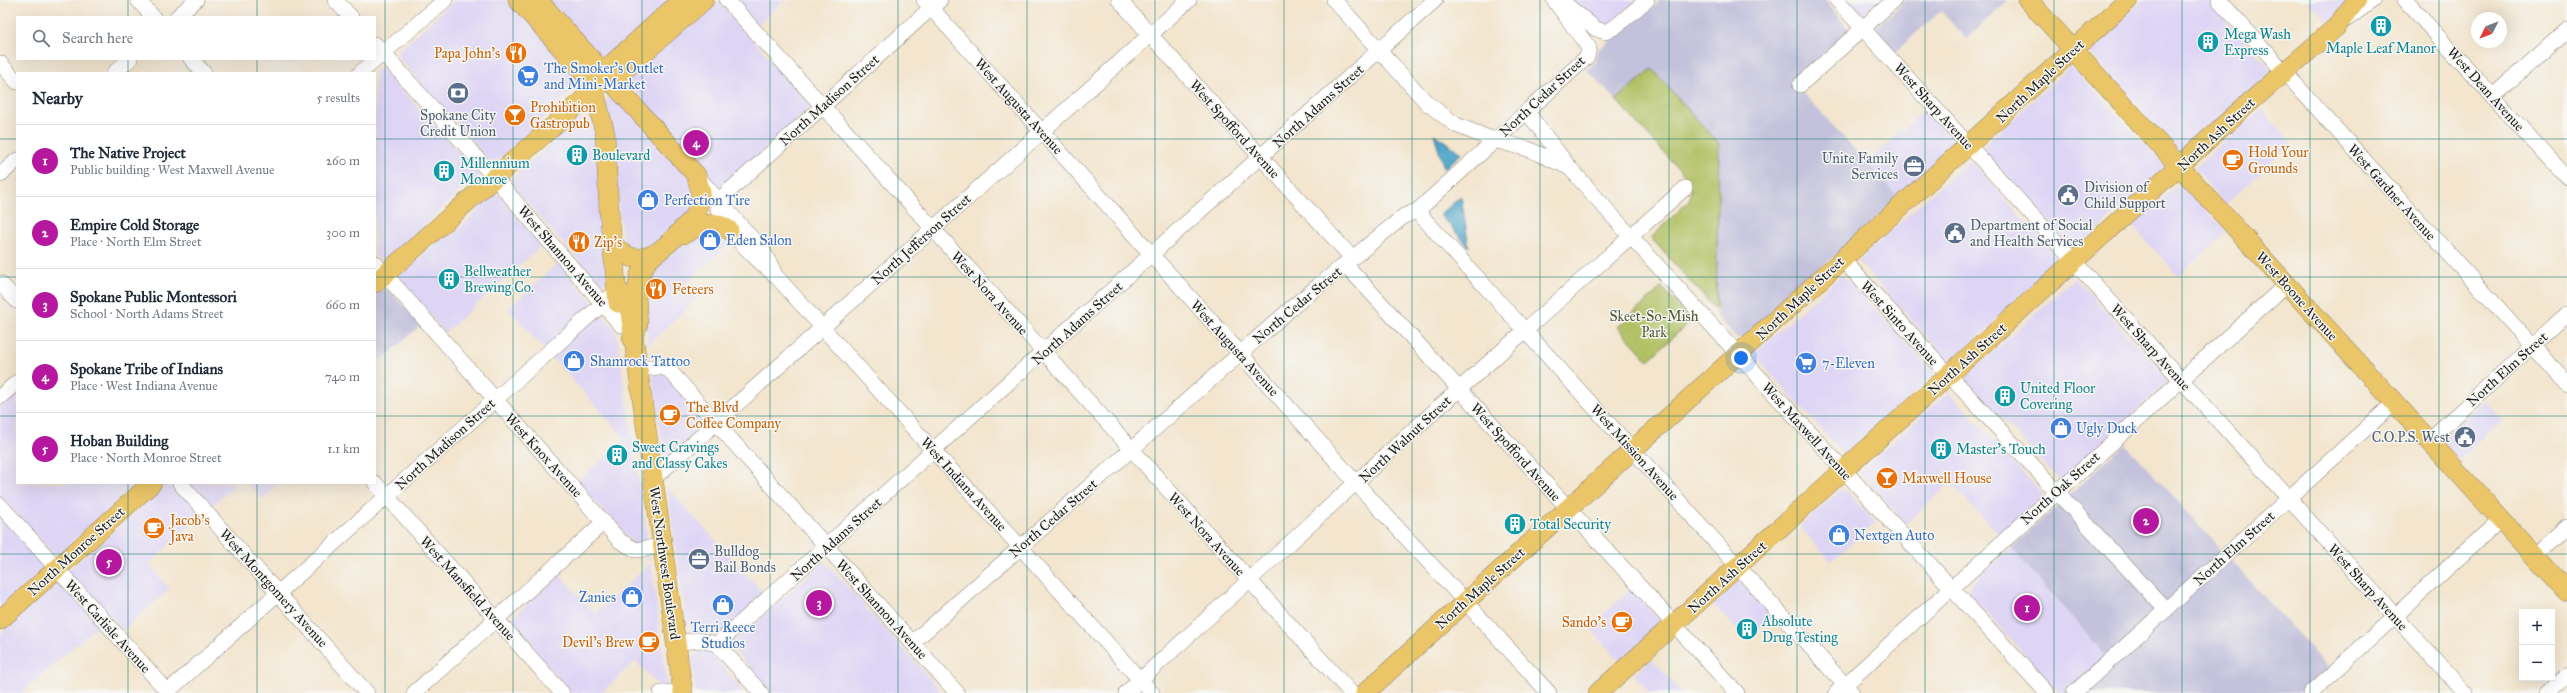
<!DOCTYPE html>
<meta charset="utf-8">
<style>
:root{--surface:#fff;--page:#f2f2f3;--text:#1f2937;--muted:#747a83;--line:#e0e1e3;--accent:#b5179e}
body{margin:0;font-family:"IM FELL Great Primer",serif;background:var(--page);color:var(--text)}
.controls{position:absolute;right:12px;bottom:12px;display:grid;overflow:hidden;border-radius:0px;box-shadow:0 4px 16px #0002}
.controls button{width:36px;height:36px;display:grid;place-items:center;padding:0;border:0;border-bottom:1px solid var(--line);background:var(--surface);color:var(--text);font:20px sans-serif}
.compass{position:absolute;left:2471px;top:12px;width:36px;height:36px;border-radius:50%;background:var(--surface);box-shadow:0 4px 16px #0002;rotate:228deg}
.you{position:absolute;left:1741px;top:358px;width:14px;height:14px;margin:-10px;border:3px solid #fff;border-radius:50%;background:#1a73e8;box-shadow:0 0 0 6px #1a73e833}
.badge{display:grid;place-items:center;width:26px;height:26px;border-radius:50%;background:var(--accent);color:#fff;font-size:13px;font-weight:700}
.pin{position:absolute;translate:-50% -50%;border:2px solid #fff;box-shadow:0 1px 4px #0006}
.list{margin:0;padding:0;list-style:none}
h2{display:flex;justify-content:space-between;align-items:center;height:52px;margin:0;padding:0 16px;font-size:17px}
h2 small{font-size:13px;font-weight:400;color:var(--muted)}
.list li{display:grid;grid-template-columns:26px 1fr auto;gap:12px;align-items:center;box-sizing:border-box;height:72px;padding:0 16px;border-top:1px solid var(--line)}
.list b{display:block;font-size:15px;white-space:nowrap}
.list p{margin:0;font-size:13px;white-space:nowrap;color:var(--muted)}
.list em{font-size:13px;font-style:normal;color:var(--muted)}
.icon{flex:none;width:22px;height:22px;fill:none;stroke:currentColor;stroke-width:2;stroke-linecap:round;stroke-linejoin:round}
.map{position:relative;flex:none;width:2567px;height:693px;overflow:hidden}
.search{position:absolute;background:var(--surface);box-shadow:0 4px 16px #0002;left:16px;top:16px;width:360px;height:44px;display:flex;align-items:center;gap:10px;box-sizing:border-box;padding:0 14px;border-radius:0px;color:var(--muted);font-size:15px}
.panel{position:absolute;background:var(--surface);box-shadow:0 4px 16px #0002;left:16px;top:72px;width:360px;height:412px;border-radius:0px}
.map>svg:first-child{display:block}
</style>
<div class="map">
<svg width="2567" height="693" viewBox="0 0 2567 693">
<rect width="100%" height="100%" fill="#f6f6f2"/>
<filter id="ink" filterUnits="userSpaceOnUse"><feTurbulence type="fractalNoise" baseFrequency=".025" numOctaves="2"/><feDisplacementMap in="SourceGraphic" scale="8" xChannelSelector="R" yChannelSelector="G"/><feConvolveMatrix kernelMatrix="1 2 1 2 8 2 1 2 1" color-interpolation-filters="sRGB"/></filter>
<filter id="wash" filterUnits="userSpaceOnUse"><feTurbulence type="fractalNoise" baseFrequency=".012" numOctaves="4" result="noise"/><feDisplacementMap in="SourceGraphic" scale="16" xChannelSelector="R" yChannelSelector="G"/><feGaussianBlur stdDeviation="0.9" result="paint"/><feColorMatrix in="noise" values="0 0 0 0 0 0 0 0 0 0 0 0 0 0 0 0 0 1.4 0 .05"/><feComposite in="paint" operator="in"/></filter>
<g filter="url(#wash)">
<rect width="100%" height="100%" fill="#f3e5ce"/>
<g fill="#ded5f5">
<polygon points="455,0 512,0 577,74 579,85 577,87 498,160 491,163 397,56 399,50"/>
<polygon points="546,0 676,0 605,61"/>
<polygon points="734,0 785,0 757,25"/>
<polygon points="1572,0 1639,0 1604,29"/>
<polygon points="1846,0 1880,0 1862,15"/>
<polygon points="2143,0 2208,0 2272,71 2184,154 2179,153 2090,52 2091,48"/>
<polygon points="2308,0 2350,0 2329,23"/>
<polygon points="712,1 721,4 812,106 720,188 717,188 628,82 628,79"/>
<polygon points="2071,66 2166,166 2075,251 1982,151 1985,144"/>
<polygon points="382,68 469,163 477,169 479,175 477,180 463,188 386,263 375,255 375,73 372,73"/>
<polygon points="609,98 616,99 692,181 692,211 640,256 623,241 605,102"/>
<polygon points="2261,109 2292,143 2225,205 2195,168"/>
<polygon points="1925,110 1953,141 1954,147 1899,198 1867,163"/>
<polygon points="588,118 597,125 607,281 604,283 598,282 510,184 512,178 579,119"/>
<polygon points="1968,161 1973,163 2061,261 1950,363 1858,261"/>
<polygon points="2180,183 2227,232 2178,276 2132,225"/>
<polygon points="497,194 502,196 506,205 542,245 445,333 399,279 400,273 412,265 441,239 453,234 478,211 483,202 491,195"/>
<polygon points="717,227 731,242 685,285 697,299 648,345 643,290 655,263 669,255 696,232"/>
<polygon points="558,263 616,330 651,563 668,693 665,693 636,661 601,693 572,693 508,622 559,574 595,614 651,563 577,482 625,438 508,309"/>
<polygon points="1842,275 1935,374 1845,456 1754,355 1757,350"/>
<polygon points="2075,278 2167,377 2168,382 2060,481 1967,382 1965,377"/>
<polygon points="663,372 704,419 705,425 667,457 664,454 652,375"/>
<polygon points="17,392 17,483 140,483 135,485 73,540 60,556 54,555 0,495 0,407"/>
<polygon points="1949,392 2042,494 2041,499 2001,537 1950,483 1906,524 1861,474 1861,470"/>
<polygon points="2484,401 2502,420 2458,461 2440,441"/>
<polygon points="165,483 237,483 148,564 170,589 123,630 110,615 21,693 0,693 0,634 43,596 48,587 148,502"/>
<polygon points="248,483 279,483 262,499"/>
<polygon points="667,487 765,595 721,634 698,633 692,631 687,623"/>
<polygon points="1842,489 1846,491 1876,522 1831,561 1799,526"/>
<polygon points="0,514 45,563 45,567 0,607"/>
<polygon points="2011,548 2105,655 2062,693 2059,693 1969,593 1970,584"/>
<polygon points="824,562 826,563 943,693 772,693 734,650 731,644"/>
<polygon points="1739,580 1772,616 1745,640 1713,604"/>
<polygon points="1631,589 1664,625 1622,663 1589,627"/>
<polygon points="702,650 710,652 744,693 696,693 692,658"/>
<polygon points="1652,659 1682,693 1650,693 1634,675"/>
</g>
<g fill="#c3c1db">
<polygon points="1661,0 1825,0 1849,30 1793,82 1899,198 1742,339 1737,338 1716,316 1719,144 1652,70 1616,100 1587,70 1596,62 1598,50"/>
<polygon points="1906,0 2008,0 1966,39 1941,11 1894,53 1875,28"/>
<polygon points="385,289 391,292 421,325 375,366 375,295 380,290"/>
<polygon points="2125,444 2329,668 2302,693 2062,693 2105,655 2011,548"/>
</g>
<g fill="#b1c062" stroke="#666e3f">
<polygon points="1652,69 1719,144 1716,310 1651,238 1689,201 1691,190 1684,178 1686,177 1616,100"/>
<polygon points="1662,287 1692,320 1648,360 1618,327"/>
</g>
<g fill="#4fa5cb" stroke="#366074">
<polygon points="1434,134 1462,153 1444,169"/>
<polygon points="1461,196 1469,247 1440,215"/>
</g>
</g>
<g filter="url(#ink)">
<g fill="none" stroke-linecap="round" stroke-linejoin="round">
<g stroke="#888075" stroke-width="16">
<g id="minor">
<polyline points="138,0 153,17"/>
<polyline points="335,0 351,17"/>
<polyline points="727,0 1351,693"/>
<polyline points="924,0 1357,484 1549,693"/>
<polyline points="1119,0 1352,258"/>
<polyline points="1334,0 1427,103 1456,125 1494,140 1528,149 1568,167"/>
<polyline points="1837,0 2465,693"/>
<polyline points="2219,0 2567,384"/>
<polyline points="2405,0 2567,178"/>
<polyline points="1563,2 1596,29 1605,32 1615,27 1647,0"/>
<polyline points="177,17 196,0"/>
<polyline points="2347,19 2373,0"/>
<polyline points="375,44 494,177 621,325"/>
<polyline points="191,59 204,73"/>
<polyline points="0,63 17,82"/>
<polyline points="114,73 130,59"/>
<polyline points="360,73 445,0"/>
<polyline points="1800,85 1894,0"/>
<polyline points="2493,96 2567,30"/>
<polyline points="1527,112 1569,167 1624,229 2047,693"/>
<polyline points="0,175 17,160"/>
<polyline points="697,176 763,251 773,270"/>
<path d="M719,200c-11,17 44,65 56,75l377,418"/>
<polyline points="719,200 940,0"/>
<polyline points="1417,211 1852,693"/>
<polyline points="1842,259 2166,610"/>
<polyline points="375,263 620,541 636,550 662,546"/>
<polyline points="1345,264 1737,693"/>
<polyline points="0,283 17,301"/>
<polyline points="636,369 661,367 669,370 957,693"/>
<polyline points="0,397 17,382"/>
<polyline points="2429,440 2567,314"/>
<polyline points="653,479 1189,0"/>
<polyline points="180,483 367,693"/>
<polyline points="375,483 562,693"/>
<polyline points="0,505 169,693"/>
<polyline points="2534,556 2567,526"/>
<polyline points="675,643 699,640 717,644 761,693"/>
<polyline points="912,643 1295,305 1404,216 1417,211 1587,57 1589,48 1554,0"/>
<polyline points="717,644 1435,0"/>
<polyline points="166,693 617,291"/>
<polyline points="414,693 604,522"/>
<polyline points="661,693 683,692"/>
<polyline points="1126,693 1410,433 1685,188"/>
<polyline points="1836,693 2286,285"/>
<polyline points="2074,693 2394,403"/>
<polyline points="2311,693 2501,519"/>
<polyline points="2547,693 2567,675"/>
</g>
</g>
<g stroke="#888075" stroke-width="20">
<g id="major">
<polyline points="518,0 584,73 596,98 605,133 609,211 618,303"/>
<polyline points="538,0 696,175 701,192 696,215 670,242 648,260 640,274 636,294 638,324 632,338"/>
<polyline points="2028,0 2567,592"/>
<polyline points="608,76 613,63 682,0"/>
<path d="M684,234c16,-9 28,-16 45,-4"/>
<path d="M611,242c15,17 25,20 45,11"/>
<polyline points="375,283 602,83 608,77 622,72 704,0"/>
<polyline points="617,291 628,298 683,693"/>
<polyline points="0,620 152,483"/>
<polyline points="1365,693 2128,0"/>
<polyline points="1598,693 2234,116 2336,27 2357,0"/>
</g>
</g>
<use href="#minor" stroke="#fff" stroke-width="15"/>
<use href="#major" stroke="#ebc669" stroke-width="19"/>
</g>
</g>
<path fill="none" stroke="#0f766e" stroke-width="1" stroke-opacity="0.55" d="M128,0v17M257,0v17M385,0v693M513,0v693M642,0v693M770,0v693M898,0v693M1027,0v693M1155,0v693M1284,0v693M1412,0v693M1540,0v693M1669,0v693M1797,0v693M1925,0v693M2054,0v693M2182,0v693M2310,0v693M2439,0v693M128,59v14M257,59v14M0,139h17M375,139h2192M0,277h17M375,277h2192M0,416h17M375,416h2192M128,483v210M257,483v210M0,554h2567"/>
<defs>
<g id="building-disc" transform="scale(1.15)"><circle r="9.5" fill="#0f9aa8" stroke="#f6f6f2"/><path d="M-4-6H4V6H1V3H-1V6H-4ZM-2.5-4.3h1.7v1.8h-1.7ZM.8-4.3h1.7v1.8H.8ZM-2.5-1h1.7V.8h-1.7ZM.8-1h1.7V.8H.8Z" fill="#fff"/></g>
<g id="restaurant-disc" transform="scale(1.15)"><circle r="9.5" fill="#e8710a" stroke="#f6f6f2"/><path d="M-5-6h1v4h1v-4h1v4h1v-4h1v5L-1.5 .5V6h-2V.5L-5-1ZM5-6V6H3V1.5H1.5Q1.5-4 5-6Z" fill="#fff"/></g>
<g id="supermarket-disc" transform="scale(1.15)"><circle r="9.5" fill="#3f7fe0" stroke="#f6f6f2"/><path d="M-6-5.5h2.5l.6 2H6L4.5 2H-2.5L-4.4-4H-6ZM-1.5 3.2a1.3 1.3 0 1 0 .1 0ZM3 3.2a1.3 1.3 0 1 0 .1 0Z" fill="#fff"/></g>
<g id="bank-disc" transform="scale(1.15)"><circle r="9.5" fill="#5c6f8a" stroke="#f6f6f2"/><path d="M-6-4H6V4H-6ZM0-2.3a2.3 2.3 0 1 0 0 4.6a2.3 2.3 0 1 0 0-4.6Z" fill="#fff"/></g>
<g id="bar-disc" transform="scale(1.15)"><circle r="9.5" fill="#e8710a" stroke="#f6f6f2"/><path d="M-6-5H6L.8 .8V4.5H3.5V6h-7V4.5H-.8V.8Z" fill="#fff"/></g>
<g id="cafe-disc" transform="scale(1.15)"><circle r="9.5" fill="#e8710a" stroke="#f6f6f2"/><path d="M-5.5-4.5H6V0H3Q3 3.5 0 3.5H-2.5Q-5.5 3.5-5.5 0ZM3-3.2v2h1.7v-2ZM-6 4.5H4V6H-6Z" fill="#fff"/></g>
<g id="office-disc" transform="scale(1.15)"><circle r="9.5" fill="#5c6f8a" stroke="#f6f6f2"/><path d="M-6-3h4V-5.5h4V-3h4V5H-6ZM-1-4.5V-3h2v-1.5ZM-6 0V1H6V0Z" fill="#fff"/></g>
<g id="civic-disc" transform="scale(1.15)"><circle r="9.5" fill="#5c6f8a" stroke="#f6f6f2"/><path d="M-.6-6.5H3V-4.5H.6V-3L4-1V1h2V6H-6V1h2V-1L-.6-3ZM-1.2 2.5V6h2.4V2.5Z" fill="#fff"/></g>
<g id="shop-disc" transform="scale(1.15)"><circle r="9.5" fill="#3f7fe0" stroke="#f6f6f2"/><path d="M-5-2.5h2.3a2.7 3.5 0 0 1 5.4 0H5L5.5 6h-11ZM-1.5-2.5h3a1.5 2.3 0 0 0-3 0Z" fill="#fff"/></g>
</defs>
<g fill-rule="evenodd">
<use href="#building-disc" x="2381" y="26"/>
<use href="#building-disc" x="2208" y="42"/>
<use href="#restaurant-disc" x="516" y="53"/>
<use href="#supermarket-disc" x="528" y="76"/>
<use href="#bank-disc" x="458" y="93"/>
<use href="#bar-disc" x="515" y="115"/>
<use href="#building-disc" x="577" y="155"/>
<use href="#cafe-disc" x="2233" y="160"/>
<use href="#office-disc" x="1914" y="166"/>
<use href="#building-disc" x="444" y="171"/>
<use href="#civic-disc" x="2068" y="195"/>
<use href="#shop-disc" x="648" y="200"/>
<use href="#civic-disc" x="1955" y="233"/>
<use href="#shop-disc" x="710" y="240"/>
<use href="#restaurant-disc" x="579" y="242"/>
<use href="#building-disc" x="449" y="279"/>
<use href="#restaurant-disc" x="656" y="289"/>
<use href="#shop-disc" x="574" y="361"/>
<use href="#supermarket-disc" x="1806" y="363"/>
<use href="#building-disc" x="2005" y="396"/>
<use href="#cafe-disc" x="670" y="415"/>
<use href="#shop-disc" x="2061" y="428"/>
<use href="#civic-disc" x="2465" y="437"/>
<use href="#building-disc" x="1941" y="449"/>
<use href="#building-disc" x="617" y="455"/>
<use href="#bar-disc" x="1887" y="478"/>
<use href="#building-disc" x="1515" y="524"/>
<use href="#cafe-disc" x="154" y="528"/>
<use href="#shop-disc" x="1839" y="535"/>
<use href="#office-disc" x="699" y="559"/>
<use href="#shop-disc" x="632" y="597"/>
<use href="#shop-disc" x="723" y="605"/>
<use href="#cafe-disc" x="1622" y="622"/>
<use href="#building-disc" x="1747" y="629"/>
<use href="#cafe-disc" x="649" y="642"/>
</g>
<g text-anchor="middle" stroke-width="3" stroke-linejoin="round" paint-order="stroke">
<g font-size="14" fill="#0d838f" stroke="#f6f6f2" text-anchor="start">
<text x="2224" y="39">Mega Wash<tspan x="2224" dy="16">Express</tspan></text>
<text x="2381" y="53" text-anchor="middle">Maple Leaf Manor</text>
<text x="592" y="160">Boulevard</text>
<text x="460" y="168">Millennium<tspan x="460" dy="16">Monroe</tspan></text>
<text x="464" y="276">Bellweather<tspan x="464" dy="16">Brewing Co.</tspan></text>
<text x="2020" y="393">United Floor<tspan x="2020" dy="16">Covering</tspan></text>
<text x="632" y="452">Sweet Cravings<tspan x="632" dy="16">and Classy Cakes</tspan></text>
<text x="1956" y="454">Master's Touch</text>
<text x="1530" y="529">Total Security</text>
<text x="1762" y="626">Absolute<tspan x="1762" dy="16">Drug Testing</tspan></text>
</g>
<g font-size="14" fill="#c56008" stroke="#f6f6f2" text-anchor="start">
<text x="500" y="58" text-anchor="end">Papa John's</text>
<text x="530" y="112">Prohibition<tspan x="530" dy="16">Gastropub</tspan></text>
<text x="2248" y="157">Hold Your<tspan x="2248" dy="16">Grounds</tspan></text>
<text x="594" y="247">Zip's</text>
<text x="672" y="294">Feteers</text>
<text x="686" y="412">The Blvd<tspan x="686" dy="16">Coffee Company</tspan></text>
<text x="1902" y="483">Maxwell House</text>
<text x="170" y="525">Jacob's<tspan x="170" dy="16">Java</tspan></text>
<text x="1606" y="627" text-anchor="end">Sando's</text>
<text x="634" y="647" text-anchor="end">Devil's Brew</text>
</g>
<g font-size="14" fill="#366cbe" stroke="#f6f6f2" text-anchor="start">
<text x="544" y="73">The Smoker's Outlet<tspan x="544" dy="16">and Mini-Market</tspan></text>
<text x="664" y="205">Perfection Tire</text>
<text x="726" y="245">Eden Salon</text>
<text x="590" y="366">Shamrock Tattoo</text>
<text x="1822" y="368">7-Eleven</text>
<text x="2076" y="433">Ugly Duck</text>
<text x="1854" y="540">Nextgen Auto</text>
<text x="616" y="602" text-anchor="end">Zanies</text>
<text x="723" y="632" text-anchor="middle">Terri Reece<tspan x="723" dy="16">Studios</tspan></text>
</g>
<g font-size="14" fill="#1c1c1c" stroke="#f6f6f2">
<text transform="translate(2040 81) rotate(-43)" y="5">North Maple Street</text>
<text transform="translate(2486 89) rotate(48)" y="5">West Dean Avenue</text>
<text transform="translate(1542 96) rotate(-43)" y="5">North Cedar Street</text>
<text transform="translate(829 100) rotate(-42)" y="5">North Madison Street</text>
<text transform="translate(1019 106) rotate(48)" y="5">West Augusta Avenue</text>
<text transform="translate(1318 106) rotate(-42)" y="5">North Adams Street</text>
<text transform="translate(1934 106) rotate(48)" y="5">West Sharp Avenue</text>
<text transform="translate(1235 129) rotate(48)" y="5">West Spofford Avenue</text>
<text transform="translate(2216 134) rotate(-43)" y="5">North Ash Street</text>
<text transform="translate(2392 192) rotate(48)" y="5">West Gardner Avenue</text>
<text transform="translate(921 239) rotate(-42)" y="5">North Jefferson Street</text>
<text transform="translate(563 256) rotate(49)" y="5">West Shannon Avenue</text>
<text transform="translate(990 293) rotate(48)" y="5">West Nora Avenue</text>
<text transform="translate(2297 296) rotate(48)" y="5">West Boone Avenue</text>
<text transform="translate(1800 298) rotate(-43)" y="5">North Maple Street</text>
<text transform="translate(1297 305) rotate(-40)" y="5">North Cedar Street</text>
<text transform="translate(1077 323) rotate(-42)" y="5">North Adams Street</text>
<text transform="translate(1900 323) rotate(48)" y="5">West Sinto Avenue</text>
<text transform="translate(2151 347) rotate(48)" y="5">West Sharp Avenue</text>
<text transform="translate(1235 348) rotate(48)" y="5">West Augusta Avenue</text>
<text transform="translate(1967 359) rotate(-42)" y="5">North Ash Street</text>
<text transform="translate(2507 369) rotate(-42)" y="5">North Elm Street</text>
<text transform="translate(1807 431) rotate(48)" y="5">West Maxwell Avenue</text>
<text transform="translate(1405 439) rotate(-43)" y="5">North Walnut Street</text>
<text transform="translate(445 444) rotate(-42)" y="5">North Madison Street</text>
<text transform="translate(1516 452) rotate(48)" y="5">West Spofford Avenue</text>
<text transform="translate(1635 452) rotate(48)" y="5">West Mission Avenue</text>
<text transform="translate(544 455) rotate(48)" y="5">West Knox Avenue</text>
<text transform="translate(964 484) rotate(48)" y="5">West Indiana Avenue</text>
<text transform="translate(2060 488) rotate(-42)" y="5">North Oak Street</text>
<text transform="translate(1053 518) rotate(-41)" y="5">North Cedar Street</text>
<text transform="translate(1207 534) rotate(48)" y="5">West Nora Avenue</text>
<text transform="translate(836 539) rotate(-42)" y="5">North Adams Street</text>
<text transform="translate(2234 548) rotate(-42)" y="5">North Elm Street</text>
<text transform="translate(76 551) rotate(-42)" y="5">North Monroe Street</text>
<text transform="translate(665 563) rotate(82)" y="5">West Northwest Boulevard</text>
<text transform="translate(1727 577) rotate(-42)" y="5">North Ash Street</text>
<text transform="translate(2368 587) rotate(48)" y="5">West Sharp Avenue</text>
<text transform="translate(274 588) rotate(48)" y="5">West Montgomery Avenue</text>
<text transform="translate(468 588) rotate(48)" y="5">West Mansfield Avenue</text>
<text transform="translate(1480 588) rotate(-42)" y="5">North Maple Street</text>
<text transform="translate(882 609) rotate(48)" y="5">West Shannon Avenue</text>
<text transform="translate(108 626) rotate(48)" y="5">West Carlisle Avenue</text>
</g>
<g font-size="14" fill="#4e5e75" stroke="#f6f6f2" text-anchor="start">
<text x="458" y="120" text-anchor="middle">Spokane City<tspan x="458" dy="16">Credit Union</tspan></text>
<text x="1898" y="163" text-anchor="end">Unite Family<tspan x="1898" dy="16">Services</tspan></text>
<text x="2084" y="192">Division of<tspan x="2084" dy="16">Child Support</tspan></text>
<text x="1970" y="230">Department of Social<tspan x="1970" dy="16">and Health Services</tspan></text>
<text x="2450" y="442" text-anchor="end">C.O.P.S. West</text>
<text x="714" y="556">Bulldog<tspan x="714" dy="16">Bail Bonds</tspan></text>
</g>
<g font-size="14" fill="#505534" stroke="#f6f6f2">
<text x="1654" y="321">Skeet-So-Mish<tspan x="1654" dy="16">Park</tspan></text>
</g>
</g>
</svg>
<div class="controls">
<button>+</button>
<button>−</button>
</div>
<svg class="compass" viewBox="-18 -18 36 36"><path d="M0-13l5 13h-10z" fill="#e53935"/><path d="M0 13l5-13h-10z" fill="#747a83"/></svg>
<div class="you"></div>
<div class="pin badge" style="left:2027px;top:608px">1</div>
<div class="pin badge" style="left:2146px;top:521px">2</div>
<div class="pin badge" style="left:819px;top:603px">3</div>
<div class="pin badge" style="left:696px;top:143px">4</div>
<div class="pin badge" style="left:109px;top:562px">5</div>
<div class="search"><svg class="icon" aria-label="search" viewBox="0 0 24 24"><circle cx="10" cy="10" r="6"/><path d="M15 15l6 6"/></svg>Search here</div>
<section class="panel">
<h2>Nearby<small>5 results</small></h2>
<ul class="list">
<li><span class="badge">1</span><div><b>The Native Project</b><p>Public building · West Maxwell Avenue</p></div><em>260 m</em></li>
<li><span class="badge">2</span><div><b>Empire Cold Storage</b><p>Place · North Elm Street</p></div><em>300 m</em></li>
<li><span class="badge">3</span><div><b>Spokane Public Montessori</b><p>School · North Adams Street</p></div><em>660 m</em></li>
<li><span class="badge">4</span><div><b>Spokane Tribe of Indians</b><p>Place · West Indiana Avenue</p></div><em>740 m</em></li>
<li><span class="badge">5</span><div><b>Hoban Building</b><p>Place · North Monroe Street</p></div><em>1.1 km</em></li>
</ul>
</section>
</div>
